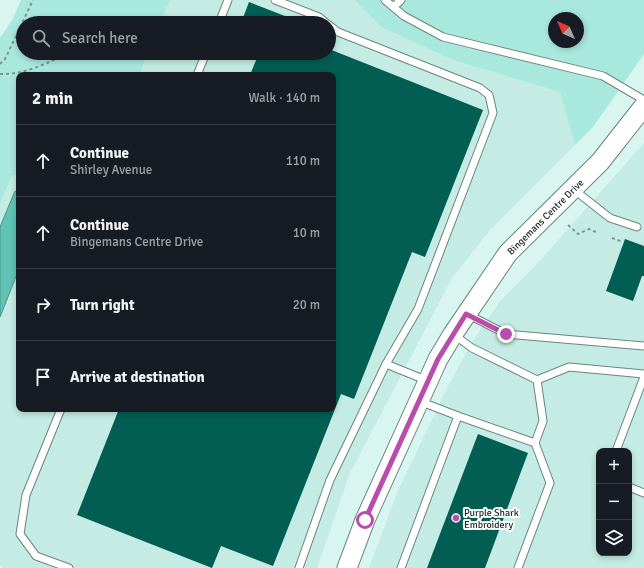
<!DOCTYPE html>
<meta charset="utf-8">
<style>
:root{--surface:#171b24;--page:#20242c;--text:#f1f3f6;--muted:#9ea1a6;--line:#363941}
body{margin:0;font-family:Signika,sans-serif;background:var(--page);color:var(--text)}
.controls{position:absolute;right:12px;bottom:12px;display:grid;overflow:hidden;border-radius:8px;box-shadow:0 2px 6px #0003}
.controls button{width:36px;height:36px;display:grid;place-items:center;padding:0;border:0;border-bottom:1px solid var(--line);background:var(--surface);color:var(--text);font:20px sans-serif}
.compass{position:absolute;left:548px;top:12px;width:36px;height:36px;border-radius:50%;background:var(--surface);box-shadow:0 2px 6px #0003;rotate:315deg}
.stop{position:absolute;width:12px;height:12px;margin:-9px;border:3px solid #b94dac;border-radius:50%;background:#fff}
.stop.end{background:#b94dac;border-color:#fff;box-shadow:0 1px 4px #0008}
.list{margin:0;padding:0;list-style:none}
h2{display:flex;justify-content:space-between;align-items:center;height:52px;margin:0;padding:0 16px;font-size:17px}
h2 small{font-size:13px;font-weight:400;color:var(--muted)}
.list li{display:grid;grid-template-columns:26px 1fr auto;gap:12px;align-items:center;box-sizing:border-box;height:72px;padding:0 16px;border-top:1px solid var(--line)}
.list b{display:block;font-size:15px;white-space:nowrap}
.list p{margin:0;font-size:13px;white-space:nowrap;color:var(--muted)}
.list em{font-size:13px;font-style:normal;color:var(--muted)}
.icon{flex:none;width:22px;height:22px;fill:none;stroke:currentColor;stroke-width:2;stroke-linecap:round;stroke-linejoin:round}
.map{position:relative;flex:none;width:644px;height:568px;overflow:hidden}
.search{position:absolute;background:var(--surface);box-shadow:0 2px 6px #0003;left:16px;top:16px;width:320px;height:44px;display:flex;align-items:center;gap:10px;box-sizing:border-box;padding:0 14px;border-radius:22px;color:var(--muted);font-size:15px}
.panel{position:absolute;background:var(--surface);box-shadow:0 2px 6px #0003;left:16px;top:72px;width:320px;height:340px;border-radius:8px}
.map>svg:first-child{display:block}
</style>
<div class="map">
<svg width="644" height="568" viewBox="0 0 644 568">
<rect width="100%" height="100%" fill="#d8f5f0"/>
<g fill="#c4ebe4" fill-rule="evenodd">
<polygon points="170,0 355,0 381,27 453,60 560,92 575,145 490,230 452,278 350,473 317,568 3,568 0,565 0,204 12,175 19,176 19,409 333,409 333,75 140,75 147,53 329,53 329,23 160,23"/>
<path d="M644,143v425h-275l28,-75 51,-107 26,-47 27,-39 37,-37zM599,451h30v102h-30z"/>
</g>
<g fill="#a9e8dd" fill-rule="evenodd">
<polygon points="21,0 170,0 160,23 23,23 23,53 147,53 140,75 19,75 19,176 12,175 0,204 0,38 13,19"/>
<path d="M355,0h289v54l-51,73 -18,18 -15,-53 -107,-32 -72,-33zM554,18h24v24h-24z"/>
</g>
<polygon fill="#60c3b3" stroke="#4b9388" points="15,191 19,192 19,269 0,317 0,227"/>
<g fill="#025d53">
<polygon points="249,2 303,23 241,23"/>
<polygon points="329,49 483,110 425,257 412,252 354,399 341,394 273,566 221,546 212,568 77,515 119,409 333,409 333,75 250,75 259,53 329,53"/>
<polygon points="625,239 644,246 644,276 642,276 633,301 606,291"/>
<polygon points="478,434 528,453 485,568 427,568"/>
</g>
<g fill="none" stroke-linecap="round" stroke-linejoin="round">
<g stroke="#6b8580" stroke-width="9">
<g id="service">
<polyline points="275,0 319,17 326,23"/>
<polyline points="385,0 404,16 443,37 603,76 644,100"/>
<polyline points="393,7 401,0"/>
<polyline points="219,23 228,0"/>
<polyline points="197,75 206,53"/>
<polyline points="573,189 610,218 637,227"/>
<polyline points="467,314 506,334 644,346"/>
<polyline points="453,334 472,348 537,380 569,367 644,374"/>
<polyline points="386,364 428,381"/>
<polyline points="61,409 26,495 20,534 36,556 69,568"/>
<polyline points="458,416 535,443 543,421 537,380"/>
<polyline points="616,451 644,377"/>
<polyline points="629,487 644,493"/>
<polyline points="299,568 330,480 386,364 418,309 493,113 489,95 480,88 338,32 329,25"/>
<polyline points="401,568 458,416 419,401"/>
<polyline points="518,568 550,483 535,443"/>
</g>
</g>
<g stroke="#6b8580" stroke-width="21">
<g id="secondary">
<path id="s1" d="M347,568l18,-48 54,-119 19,-42 15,-25 55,-81 92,-91 44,-56"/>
</g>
</g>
<g stroke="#7e938f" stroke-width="2" stroke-dasharray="3 3" stroke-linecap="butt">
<polyline points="0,64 5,59 33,0"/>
<path d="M0,74c23,1 48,-11 69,-21"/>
<polyline points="568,225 578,234 589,229 598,233"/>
<polyline points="612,238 623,242"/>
</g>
<use href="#service" stroke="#fff" stroke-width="7"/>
<use href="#secondary" stroke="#fff" stroke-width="19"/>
</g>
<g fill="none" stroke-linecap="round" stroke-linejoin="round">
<polyline stroke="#b94dac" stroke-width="5" points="365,520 438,359 466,314 506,334"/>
</g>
<circle fill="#b94dac" stroke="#fff" stroke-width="1.5" cx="456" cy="518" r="4"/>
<g text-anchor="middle" stroke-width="4" stroke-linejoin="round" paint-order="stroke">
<g font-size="10" fill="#192422" stroke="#fff">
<text dy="4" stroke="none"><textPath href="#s1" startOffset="407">Bingemans Centre Drive</textPath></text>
</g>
<g font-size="10" fill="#192422" stroke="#fff" text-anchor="start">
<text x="464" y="516">Purple Shark<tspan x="464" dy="12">Embroidery</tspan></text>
</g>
</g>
</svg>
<div class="controls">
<button>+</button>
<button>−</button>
<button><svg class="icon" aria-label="layers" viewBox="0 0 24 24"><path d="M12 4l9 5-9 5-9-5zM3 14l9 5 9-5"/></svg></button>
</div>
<svg class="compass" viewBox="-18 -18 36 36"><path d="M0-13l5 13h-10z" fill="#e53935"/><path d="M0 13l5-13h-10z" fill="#9ea1a6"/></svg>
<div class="stop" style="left:365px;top:520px"></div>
<div class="stop end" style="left:506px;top:334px"></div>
<div class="search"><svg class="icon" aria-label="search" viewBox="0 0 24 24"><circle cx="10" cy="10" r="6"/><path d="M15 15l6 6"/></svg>Search here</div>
<section class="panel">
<h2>2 min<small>Walk · 140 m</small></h2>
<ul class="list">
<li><svg class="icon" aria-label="ahead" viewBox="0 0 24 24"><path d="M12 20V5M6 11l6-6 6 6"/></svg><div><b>Continue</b><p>Shirley Avenue</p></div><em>110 m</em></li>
<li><svg class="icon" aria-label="ahead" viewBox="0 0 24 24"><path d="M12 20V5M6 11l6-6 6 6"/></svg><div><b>Continue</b><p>Bingemans Centre Drive</p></div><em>10 m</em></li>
<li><svg class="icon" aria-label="right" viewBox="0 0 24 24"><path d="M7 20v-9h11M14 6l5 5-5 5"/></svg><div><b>Turn right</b></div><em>20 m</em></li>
<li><svg class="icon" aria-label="arrive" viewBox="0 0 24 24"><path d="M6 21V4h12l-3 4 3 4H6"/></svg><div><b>Arrive at destination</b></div></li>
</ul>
</section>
</div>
